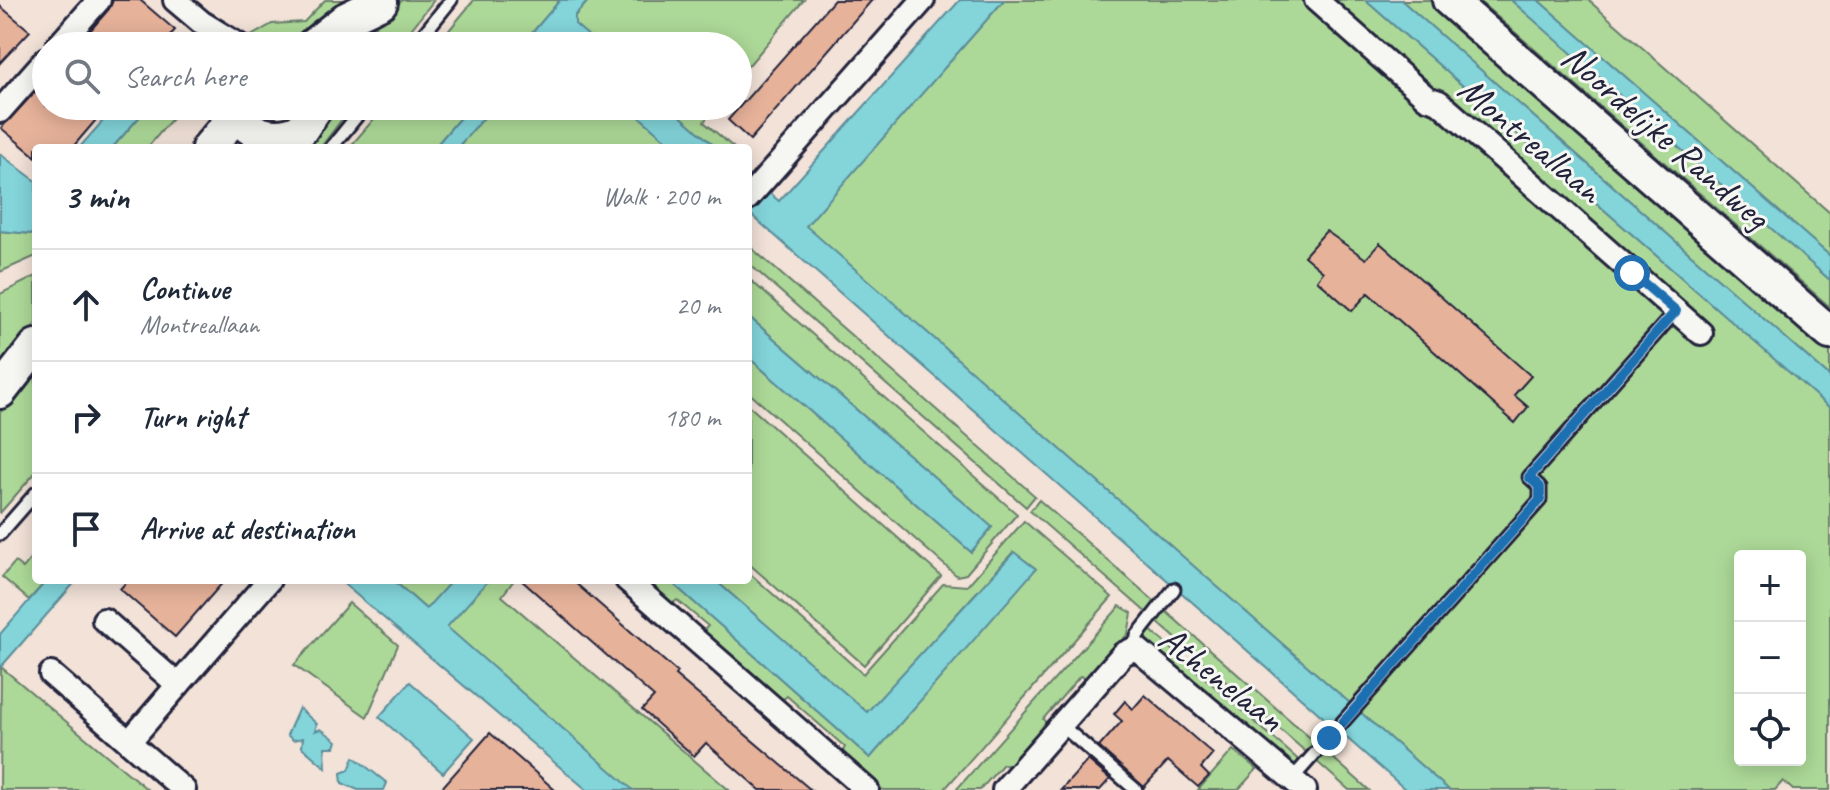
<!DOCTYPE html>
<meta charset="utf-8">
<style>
:root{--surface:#fff;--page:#f2f2f3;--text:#1f2937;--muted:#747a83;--line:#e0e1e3}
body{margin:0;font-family:Caveat,sans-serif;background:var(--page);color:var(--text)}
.controls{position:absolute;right:24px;bottom:24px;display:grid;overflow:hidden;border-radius:8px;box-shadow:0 4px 20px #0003}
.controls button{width:72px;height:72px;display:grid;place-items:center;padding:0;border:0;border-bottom:2px solid var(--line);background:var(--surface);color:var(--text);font:40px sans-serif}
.stop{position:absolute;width:24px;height:24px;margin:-18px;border:6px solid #1f6fb2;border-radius:50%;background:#fff}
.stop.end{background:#1f6fb2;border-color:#fff;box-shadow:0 2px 8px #0008}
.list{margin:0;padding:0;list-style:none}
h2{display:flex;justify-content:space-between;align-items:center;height:104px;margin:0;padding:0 32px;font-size:34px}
h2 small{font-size:26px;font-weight:400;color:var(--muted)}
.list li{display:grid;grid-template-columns:52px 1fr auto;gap:24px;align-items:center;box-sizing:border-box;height:112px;padding:0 32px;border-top:2px solid var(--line)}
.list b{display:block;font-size:30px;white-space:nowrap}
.list p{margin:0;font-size:26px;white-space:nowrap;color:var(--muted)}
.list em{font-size:26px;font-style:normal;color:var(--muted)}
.icon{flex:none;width:44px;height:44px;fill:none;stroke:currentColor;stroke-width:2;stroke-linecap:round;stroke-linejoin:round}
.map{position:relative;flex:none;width:1830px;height:790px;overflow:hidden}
.search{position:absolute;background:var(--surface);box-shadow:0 4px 20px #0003;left:32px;top:32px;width:720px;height:88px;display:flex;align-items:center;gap:20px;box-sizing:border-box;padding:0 28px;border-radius:44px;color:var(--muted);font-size:30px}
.panel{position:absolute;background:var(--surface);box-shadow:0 4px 20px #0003;left:32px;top:144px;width:720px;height:440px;border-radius:8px}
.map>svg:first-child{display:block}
</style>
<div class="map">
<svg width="1830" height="790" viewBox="0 0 1830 790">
<rect width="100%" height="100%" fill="#f2e2d8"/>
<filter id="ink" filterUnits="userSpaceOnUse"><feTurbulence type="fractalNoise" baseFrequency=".0125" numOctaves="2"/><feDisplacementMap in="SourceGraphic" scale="16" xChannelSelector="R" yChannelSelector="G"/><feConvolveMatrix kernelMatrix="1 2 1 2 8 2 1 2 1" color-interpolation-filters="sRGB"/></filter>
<g filter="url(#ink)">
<g fill="#add998" stroke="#687e6a" stroke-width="2" fill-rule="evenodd">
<polygon points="325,0 362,0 299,41 246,39 272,24 304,22"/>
<polygon points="402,0 434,0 398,46 355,46"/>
<polygon points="474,0 560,0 521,46 436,46"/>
<polygon points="589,0 804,0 738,78 738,46 548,46"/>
<path d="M1004,0h361l465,408v382h-37l-10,-9 -8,9h-326l-644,-564zM1740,556h60v204h-60z"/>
<polygon points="1401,0 1431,0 1830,352 1830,377"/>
<polygon points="1478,0 1511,0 1830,280 1830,307"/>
<polygon points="1538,0 1588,0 1830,213 1830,256"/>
<polygon points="149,106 183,106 147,148 112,148"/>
<polygon points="330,106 352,106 320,148 247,148"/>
<polygon points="385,106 470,106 434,148 349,148"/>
<polygon points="494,106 715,106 704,122 734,148 457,148"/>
<polygon points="36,230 36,256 0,272 0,231 32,234"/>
<polygon points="748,245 1035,496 1026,507 748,263"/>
<polygon points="36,276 36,323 0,368 0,294"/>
<polygon points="748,278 1017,514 966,574 957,576 748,392 748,357 971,552 992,527 748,316"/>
<polygon points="36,367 36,472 0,513 0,413"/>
<polygon points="748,405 941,576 864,665 748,563"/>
<polygon points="1039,500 1317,744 1306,752 1030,511"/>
<polygon points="1024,521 1112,597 944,790 883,790 842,753 845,747 787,696 781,701 702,632 708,626 677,600 671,605 646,582 669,580 870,758 1035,568 1013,552 867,713 715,580 748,580 748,572 863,674 943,584 967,586"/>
<polygon points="36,552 36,580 47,580 29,600 2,577 15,562 23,568"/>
<polygon points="393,580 514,580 502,596 729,790 632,790"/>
<polygon points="349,603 398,645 367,717 294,665"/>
<polygon points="1120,606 1132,613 1128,634 1086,678 1080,676 1043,719 1047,724 1010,767 1003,764 980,790 956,790"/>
<polygon points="1148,628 1302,763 1295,770 1146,639"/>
<polygon points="1,667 148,790 0,790"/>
<polygon points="1233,750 1257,769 1238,790 1198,790"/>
<polygon points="1324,750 1369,790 1349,790 1315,760"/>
</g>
<g fill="#83d5da" stroke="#5c8d9a" stroke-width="2">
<polygon points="560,0 589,0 575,15 575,24 600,46 551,43 521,46"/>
<polygon points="960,0 1004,0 806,226 1449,790 1406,790 748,212 748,175 779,201"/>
<polygon points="1365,0 1401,0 1830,377 1830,408"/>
<polygon points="1511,0 1538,0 1830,256 1830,280"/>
<polygon points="116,106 149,106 112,148 79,148"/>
<polygon points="470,106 494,106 457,148 434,148"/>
<polygon points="627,106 669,106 717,148 675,148"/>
<polygon points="0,154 36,181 36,230 32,234 0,231"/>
<polygon points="748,316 992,527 971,552 748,357"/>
<polygon points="1014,552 1036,569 870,758 669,580 715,580 867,712"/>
<polygon points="47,580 77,580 0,668 0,634"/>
<polygon points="339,580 393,580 426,609 452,580 489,580 447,627 633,790 587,790"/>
<polygon points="410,682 474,738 443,773 379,717"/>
<polygon points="299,708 317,724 315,731 321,729 337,741 335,747 325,747 326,768 302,747 303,738 293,740 287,735"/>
<polygon points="354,757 387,783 384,790 358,790 342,783 341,773 349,770"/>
</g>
<g fill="#e7b29a" stroke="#22223b" stroke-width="2">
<polygon points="113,0 140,0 175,30 161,46 105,46 89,32 109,9"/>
<polygon points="834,0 872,0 750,140 728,120"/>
<polygon points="0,6 30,31 0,63"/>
<polygon points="46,80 46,106 92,106 101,114 72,148 36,148 36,157 1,128"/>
<polygon points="1326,231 1366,259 1380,243 1531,376 1514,395 1528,407 1515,423 1368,293 1352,311 1317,280 1323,272 1304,256"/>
<polygon points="128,580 225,580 175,637 120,589"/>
<polygon points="521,580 572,580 677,672 675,675 811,790 760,790 706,743 694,756 642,710 654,697"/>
<polygon points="1145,695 1213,754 1201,768 1209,776 1198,787 1168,761 1144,787 1099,747 1122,721 1114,714 1125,701 1133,709"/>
<polygon points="490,733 529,767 555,790 440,790"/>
<polygon points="1088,760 1110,779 1100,790 1061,790"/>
</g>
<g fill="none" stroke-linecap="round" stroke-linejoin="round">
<g stroke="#22223b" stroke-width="17">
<g id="lane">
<polyline points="414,46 451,0"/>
<polyline points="331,148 365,106"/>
<polyline points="0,534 36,493"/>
<polyline points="1136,648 1137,636 1174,589"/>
<polyline points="1060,724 1136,790"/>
<polyline points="1292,779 1540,500 1540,487 1529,477 1676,311"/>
</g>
</g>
<g stroke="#22223b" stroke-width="28">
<g id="street">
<polyline points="175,0 201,22 240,46"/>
<polyline points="1316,0 1427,98 1439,102 1701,333"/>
<polyline points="58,46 99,0"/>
<polyline points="0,111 46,59"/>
<polyline points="748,198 923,0"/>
<polyline points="627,580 867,790"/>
<polyline points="104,620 178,685 269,580"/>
<polyline points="51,674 184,790"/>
<polyline points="129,742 178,685"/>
<polyline points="1004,790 1123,654 1136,648 1305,790"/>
</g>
</g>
<g stroke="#22223b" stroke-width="38">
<g id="secondary">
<polyline points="1449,0 1830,333"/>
<polyline points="312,46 346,19 381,2"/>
<path d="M234,106c11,29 40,37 67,24l16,-24"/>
<polyline points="208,148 237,114"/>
<polyline points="0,392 36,346"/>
</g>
</g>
<use href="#lane" stroke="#f6f6f2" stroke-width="11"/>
<use href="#street" stroke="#f6f6f2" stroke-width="22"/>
<use href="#secondary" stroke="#f6f6f2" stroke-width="32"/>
</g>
</g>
<g fill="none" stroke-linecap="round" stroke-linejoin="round" filter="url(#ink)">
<polyline stroke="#1f6fb2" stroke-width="10" points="1329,738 1540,500 1540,487 1529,477 1676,311 1632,273"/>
</g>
<g text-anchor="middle" stroke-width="6" stroke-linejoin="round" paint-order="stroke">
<g font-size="38" fill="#22223b" stroke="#f6f6f2">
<text transform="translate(1666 136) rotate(41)" y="13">Noordelijke Randweg</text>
<text transform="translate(1531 139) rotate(40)" y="13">Montreallaan</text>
<text transform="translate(1222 678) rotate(38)" y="13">Athenelaan</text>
</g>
</g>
</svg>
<div class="controls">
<button>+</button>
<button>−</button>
<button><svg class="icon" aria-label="locate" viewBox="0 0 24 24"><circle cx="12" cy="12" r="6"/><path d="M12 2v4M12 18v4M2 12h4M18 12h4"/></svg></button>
</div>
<div class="stop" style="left:1632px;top:273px"></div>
<div class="stop end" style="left:1329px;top:738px"></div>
<div class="search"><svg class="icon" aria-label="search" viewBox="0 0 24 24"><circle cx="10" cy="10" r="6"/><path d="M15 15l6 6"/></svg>Search here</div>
<section class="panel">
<h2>3 min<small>Walk · 200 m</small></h2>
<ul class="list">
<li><svg class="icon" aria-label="ahead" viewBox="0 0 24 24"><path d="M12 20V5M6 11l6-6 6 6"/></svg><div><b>Continue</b><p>Montreallaan</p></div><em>20 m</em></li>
<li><svg class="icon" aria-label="right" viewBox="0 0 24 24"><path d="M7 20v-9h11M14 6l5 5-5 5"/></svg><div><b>Turn right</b></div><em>180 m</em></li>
<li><svg class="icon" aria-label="arrive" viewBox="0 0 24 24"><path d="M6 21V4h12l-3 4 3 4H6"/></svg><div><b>Arrive at destination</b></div></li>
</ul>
</section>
</div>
